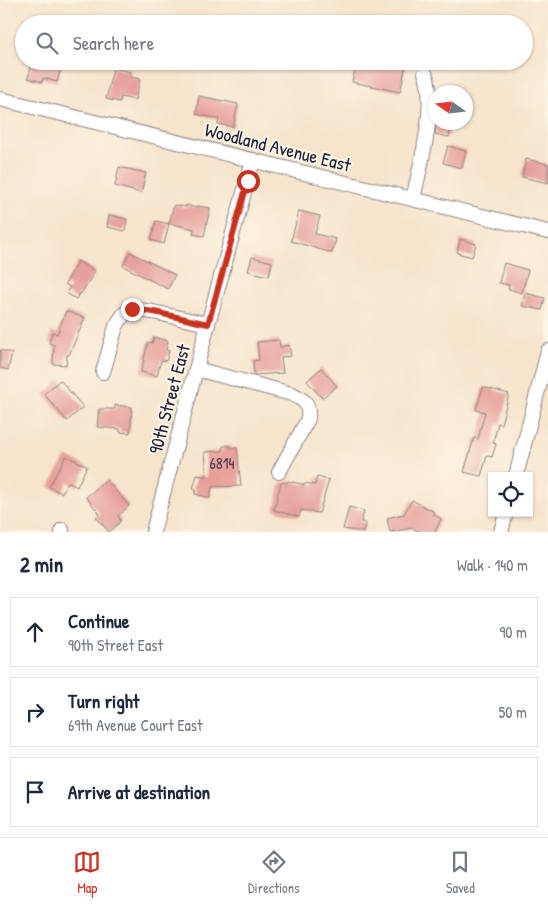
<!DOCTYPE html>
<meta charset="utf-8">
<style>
:root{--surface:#fff;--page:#f6f6f7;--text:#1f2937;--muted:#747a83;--line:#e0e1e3;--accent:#c8321e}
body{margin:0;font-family:"Patrick Hand",sans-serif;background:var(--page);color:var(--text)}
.controls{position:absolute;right:15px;bottom:15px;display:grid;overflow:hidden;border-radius:0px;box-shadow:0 1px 4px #0004}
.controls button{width:45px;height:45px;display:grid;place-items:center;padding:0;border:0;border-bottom:1px solid var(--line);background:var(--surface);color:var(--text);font:25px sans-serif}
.compass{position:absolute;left:428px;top:85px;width:45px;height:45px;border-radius:50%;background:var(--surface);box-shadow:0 1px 4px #0004;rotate:284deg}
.stop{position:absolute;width:15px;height:15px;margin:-11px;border:4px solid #c8321e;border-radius:50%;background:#fff}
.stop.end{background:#c8321e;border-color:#fff;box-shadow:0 1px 5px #0008}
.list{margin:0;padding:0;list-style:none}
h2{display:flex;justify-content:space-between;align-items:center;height:65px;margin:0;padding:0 20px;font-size:21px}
h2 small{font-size:16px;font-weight:400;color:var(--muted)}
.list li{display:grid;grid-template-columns:32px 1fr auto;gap:15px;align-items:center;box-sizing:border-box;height:70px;margin:0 10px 10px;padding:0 10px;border:1px solid var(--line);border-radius:0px}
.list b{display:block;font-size:19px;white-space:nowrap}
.list p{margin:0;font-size:16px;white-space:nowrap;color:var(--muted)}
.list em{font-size:16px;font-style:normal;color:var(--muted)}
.icon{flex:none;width:28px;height:28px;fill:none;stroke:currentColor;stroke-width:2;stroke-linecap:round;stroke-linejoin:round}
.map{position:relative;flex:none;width:548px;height:532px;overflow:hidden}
.search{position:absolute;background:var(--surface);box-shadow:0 1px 4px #0004;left:15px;right:15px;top:15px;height:55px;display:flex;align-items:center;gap:12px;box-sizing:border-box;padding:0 18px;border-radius:28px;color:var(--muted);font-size:19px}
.sheet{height:305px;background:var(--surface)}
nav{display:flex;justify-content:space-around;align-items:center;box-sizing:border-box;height:70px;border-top:1px solid var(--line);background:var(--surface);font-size:14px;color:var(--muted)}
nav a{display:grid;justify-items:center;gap:2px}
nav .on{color:var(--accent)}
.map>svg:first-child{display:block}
</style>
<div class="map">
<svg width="548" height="532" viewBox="0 0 548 532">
<rect width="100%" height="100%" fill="#fcf5e5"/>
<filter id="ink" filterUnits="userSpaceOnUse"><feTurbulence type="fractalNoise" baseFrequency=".02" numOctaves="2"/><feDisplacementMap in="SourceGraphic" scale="10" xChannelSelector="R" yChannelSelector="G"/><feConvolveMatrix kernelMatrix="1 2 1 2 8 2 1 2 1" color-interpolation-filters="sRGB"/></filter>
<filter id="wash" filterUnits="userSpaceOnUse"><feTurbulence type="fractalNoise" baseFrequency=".0096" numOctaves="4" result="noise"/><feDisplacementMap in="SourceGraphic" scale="20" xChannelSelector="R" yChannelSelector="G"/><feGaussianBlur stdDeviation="1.12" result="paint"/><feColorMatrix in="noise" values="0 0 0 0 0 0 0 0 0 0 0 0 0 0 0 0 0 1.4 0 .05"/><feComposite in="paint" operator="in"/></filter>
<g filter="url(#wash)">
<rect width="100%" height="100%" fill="#f7e4cc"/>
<g id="blocks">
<g fill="#e69f99">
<polygon points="33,61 63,61 57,82 43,78 42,82 28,78"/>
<polygon points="357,61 407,61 400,92 352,82"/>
<polygon points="113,68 131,72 130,77 140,79 135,100 121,97 120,102 106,99"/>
<polygon points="199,96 238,104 233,127 218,124 219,119 196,114"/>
<polygon points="437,122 452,122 449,137 435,134"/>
<polygon points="448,146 466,151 462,168 443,163"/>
<polygon points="526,159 548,164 548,183 522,177"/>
<polygon points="119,167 146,173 141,193 115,186"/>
<polygon points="174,205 186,207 186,205 196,208 197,206 210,208 204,236 193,234 194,229 169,223"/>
<polygon points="299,211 320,216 315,234 336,239 332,253 291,241"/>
<polygon points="109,215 127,219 125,231 107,227"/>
<polygon points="156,221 169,224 164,244 151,240"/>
<polygon points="460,239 476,244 472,257 457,253"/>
<polygon points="130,252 175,275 168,289 123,266"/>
<polygon points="252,257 272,262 269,276 248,271"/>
<polygon points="78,261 95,271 81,294 80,293 76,299 66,293 70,287 65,284"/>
<polygon points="504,263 528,270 522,293 508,289 509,285 499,283"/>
<polygon points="525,293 545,298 542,310 522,306"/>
<polygon points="66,311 85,318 69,355 67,355 66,365 53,364 54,345 49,343 52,332 57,334"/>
<polygon points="154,337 168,341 166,350 169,351 166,361 161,360 157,376 141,372 148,342 152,343"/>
<polygon points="279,340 280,347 289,345 291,356 281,357 283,373 254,375 253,361 259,360 257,342"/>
<polygon points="0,350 12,353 8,370 0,368"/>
<polygon points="321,368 337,386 322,398 307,381"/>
<polygon points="60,380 83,407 67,421 44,394"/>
<polygon points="483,387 509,394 501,424 498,423 493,443 496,444 492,457 487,456 481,476 464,472 474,438 478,439 485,412 476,410"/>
<polygon points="115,405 132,407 130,433 120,432 120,429 97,427 99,409 115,409"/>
<polygon points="223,446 231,446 231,448 237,448 241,486 212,487 210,498 195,494 196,489 193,489 197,475 207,477 205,452 223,451"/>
<polygon points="66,456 87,466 77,487 68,482 62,493 49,487"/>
<polygon points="317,477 329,480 319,513 301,510 299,517 274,510 281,482 287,483 288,481 305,485 306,483 315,485"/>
<polygon points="107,480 129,506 118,516 121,521 109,532 96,517 100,514 86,497"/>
<polygon points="412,500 434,512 433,514 441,519 435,532 420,532 412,528 390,532 387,518 404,514"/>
<polygon points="349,507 364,511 361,522 366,523 363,532 343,529"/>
</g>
</g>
</g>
<g filter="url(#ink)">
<use href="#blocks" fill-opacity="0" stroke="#8c8384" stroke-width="1"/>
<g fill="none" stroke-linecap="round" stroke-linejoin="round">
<g stroke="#8c8384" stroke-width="16">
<g id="minor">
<polyline points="0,99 548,232"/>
<path d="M413,199c7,-32 25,-97 12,-126"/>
<path d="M196,369l96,25c14,7 17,9 16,25l-29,53"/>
<polyline points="103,372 116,326 124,314 132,309 153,312 208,324"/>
<polyline points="516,476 548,351"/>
<polyline points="62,532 62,530"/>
<polyline points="153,532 208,324 253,160"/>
<polyline points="501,532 506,513"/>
</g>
</g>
<use href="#minor" stroke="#fff" stroke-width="14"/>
</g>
</g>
<g fill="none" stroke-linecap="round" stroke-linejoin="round" filter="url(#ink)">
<polyline stroke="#c8321e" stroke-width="6" points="132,309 154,312 208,324 248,181"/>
</g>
<g text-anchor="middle" stroke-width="4.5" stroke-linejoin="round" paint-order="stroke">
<g font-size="16" fill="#534152">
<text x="222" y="469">6814</text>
</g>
<g font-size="19" fill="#22223b" stroke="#fcf5e5">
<text transform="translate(278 147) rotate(14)" y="7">Woodland Avenue East</text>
<text transform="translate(169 399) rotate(-75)" y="7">90th Street East</text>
</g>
</g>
</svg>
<div class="controls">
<button><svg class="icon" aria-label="locate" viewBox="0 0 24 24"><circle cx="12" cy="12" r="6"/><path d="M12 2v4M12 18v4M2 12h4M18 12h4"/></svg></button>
</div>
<svg class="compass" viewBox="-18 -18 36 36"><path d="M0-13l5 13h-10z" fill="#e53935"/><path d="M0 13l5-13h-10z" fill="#747a83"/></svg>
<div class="stop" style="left:248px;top:181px"></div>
<div class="stop end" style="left:132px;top:309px"></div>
<div class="search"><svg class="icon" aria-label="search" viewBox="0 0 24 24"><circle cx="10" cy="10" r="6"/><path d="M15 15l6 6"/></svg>Search here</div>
</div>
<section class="sheet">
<h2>2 min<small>Walk · 140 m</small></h2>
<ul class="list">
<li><svg class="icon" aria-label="ahead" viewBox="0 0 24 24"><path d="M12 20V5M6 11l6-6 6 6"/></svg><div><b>Continue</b><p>90th Street East</p></div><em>90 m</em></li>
<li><svg class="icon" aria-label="right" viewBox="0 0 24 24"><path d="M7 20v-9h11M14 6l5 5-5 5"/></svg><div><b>Turn right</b><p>69th Avenue Court East</p></div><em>50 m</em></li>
<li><svg class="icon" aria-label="arrive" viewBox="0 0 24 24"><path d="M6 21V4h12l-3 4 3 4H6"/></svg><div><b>Arrive at destination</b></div></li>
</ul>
</section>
<nav>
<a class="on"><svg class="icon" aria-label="map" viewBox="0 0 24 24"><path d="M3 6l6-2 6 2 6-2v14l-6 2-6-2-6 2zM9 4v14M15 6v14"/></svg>Map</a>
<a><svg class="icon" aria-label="directions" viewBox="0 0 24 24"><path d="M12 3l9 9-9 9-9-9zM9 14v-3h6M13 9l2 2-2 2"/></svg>Directions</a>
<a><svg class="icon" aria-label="saved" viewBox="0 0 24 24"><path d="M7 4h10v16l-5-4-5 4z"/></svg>Saved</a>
</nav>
